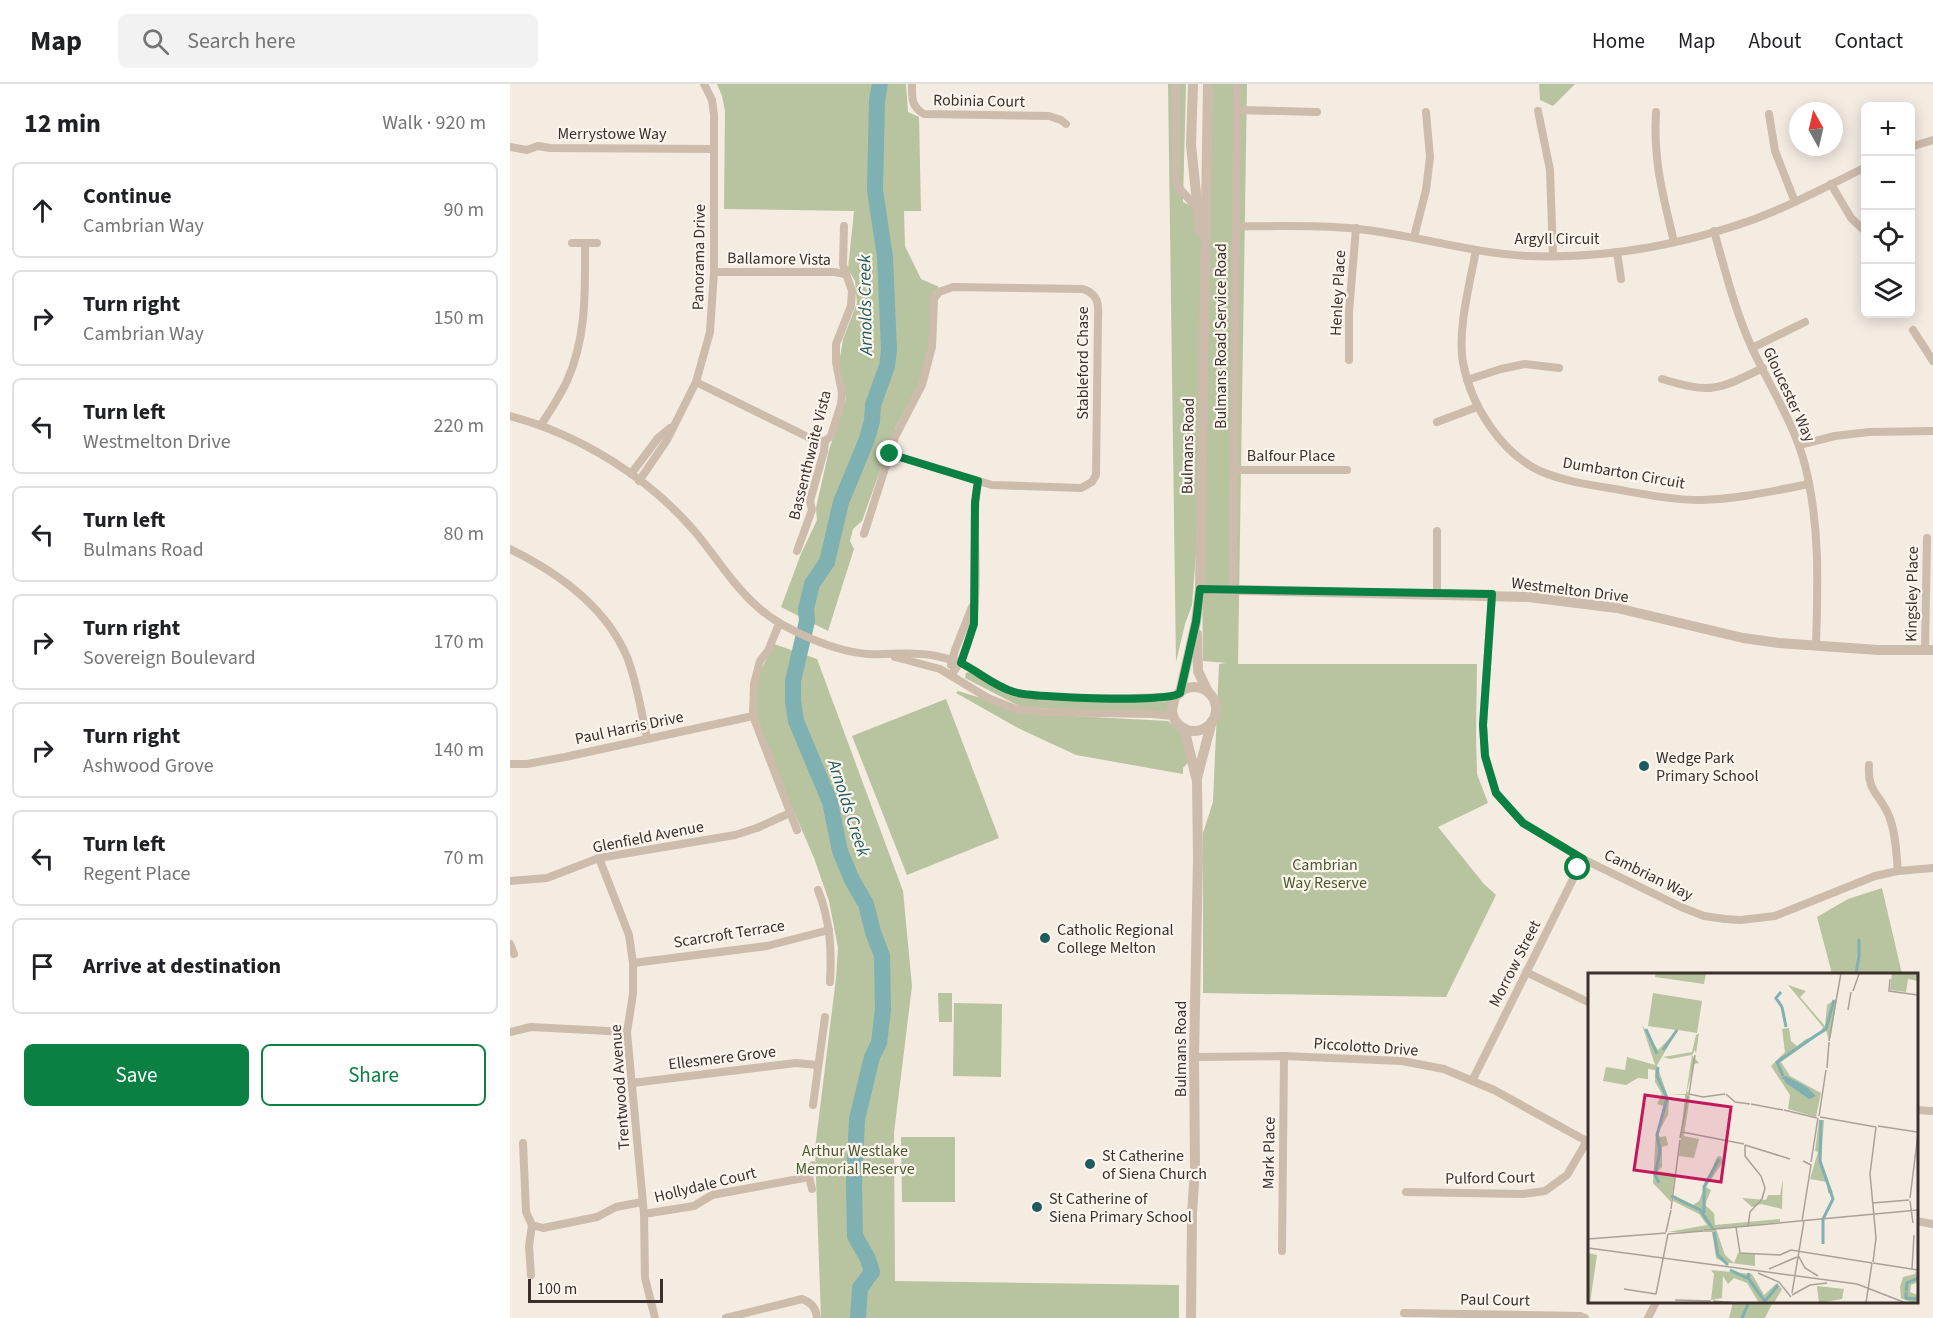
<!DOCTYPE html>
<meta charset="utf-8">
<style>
:root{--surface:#fff;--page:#f2f2f2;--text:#202124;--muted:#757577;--line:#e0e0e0;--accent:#0b8043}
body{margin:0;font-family:"Source Sans 3",sans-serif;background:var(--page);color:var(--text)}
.controls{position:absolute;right:18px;top:18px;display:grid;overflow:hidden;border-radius:9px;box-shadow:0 3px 15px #0003}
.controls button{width:54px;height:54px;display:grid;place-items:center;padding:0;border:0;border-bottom:2px solid var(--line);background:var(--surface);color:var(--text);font:30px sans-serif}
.compass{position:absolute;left:1279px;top:18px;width:54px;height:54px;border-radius:50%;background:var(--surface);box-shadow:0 3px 15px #0003;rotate:352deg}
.scale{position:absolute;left:18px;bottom:15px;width:135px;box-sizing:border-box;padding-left:6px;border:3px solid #3b302b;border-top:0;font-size:16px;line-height:21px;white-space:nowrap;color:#3b302b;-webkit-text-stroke:4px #fbf5ee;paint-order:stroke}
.stop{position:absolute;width:18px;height:18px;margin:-14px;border:4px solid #0b8043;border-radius:50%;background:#fff}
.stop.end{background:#0b8043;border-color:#fff;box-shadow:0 2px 6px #0008}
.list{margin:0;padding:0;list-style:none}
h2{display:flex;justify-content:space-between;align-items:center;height:78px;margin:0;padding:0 24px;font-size:26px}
h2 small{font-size:20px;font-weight:400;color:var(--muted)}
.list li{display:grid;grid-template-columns:39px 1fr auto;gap:18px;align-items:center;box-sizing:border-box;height:96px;margin:0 12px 12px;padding:0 12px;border:2px solid var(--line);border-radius:9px}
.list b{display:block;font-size:22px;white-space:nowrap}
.list p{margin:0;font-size:20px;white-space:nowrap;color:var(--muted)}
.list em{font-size:20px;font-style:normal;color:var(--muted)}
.actions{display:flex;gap:12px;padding:18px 24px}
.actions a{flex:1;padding:14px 0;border:2px solid var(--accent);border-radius:9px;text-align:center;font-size:21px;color:var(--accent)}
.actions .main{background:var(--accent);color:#fff}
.icon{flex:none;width:33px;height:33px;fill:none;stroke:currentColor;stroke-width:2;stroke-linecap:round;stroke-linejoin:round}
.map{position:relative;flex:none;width:1423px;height:1234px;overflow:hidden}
header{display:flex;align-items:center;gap:36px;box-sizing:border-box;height:84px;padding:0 30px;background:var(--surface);border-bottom:2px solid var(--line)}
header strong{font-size:28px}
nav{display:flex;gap:33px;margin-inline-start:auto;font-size:21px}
.search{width:420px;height:54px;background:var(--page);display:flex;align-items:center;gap:15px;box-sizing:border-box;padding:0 21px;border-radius:9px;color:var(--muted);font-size:22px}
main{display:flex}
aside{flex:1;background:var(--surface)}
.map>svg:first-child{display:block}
</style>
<header>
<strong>Map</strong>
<div class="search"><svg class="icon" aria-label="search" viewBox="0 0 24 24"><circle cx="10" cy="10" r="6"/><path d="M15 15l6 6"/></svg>Search here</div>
<nav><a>Home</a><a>Map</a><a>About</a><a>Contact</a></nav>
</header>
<main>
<aside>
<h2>12 min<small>Walk · 920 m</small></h2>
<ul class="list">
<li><svg class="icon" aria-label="ahead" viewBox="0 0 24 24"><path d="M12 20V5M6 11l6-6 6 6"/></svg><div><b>Continue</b><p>Cambrian Way</p></div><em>90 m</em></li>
<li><svg class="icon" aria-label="right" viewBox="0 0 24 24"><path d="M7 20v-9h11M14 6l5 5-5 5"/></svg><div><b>Turn right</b><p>Cambrian Way</p></div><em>150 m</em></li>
<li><svg class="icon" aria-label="left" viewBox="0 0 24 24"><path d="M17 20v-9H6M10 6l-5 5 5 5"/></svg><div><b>Turn left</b><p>Westmelton Drive</p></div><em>220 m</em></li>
<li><svg class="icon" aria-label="left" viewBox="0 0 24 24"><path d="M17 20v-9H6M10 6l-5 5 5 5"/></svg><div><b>Turn left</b><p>Bulmans Road</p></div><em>80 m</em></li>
<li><svg class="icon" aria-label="right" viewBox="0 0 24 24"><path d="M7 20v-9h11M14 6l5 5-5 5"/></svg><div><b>Turn right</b><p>Sovereign Boulevard</p></div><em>170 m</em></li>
<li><svg class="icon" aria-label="right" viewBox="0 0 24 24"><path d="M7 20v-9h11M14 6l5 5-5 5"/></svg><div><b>Turn right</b><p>Ashwood Grove</p></div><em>140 m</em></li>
<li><svg class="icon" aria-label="left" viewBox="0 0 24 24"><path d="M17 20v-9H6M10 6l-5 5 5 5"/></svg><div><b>Turn left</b><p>Regent Place</p></div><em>70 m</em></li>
<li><svg class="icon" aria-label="arrive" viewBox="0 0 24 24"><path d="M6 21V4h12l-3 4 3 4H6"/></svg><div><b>Arrive at destination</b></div></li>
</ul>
<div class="actions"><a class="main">Save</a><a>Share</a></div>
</aside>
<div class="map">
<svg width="1423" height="1234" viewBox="0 0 1423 1234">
<rect width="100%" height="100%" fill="#f4ebe1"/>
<g fill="#b8c4a0">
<polygon points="207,0 396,0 398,28 409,33 411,127 394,127 395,162 411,195 429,203 423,209 419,266 414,290 402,316 386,342 352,437 343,445 340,457 344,465 318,547 271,523 291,470 307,436 306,424 319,366 336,315 329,279 333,255 347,219 345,197 338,185 344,127 214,125 215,27 212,12"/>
<polygon points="658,0 676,0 673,118 689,126 694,186 699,0 737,0 728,580 967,580 966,651 967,690 978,719 928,743 974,800 986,811 936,913 693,909 693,749 703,718 709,580 716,579 693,577 691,405 682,521 675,540 666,578"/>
<polygon points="1029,0 1065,0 1043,22 1030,16"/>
<polygon points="264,560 307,575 393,807 402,902 384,1049 385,1197 669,1201 669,1234 311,1234 305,1065 326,894 328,864 319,817 304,774 269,693 251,648 245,626 246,596"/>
<polygon points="460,588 530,617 648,618 669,616 666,632 511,623 455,594 456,589"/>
<polygon points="448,607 471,614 507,629 658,637 679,653 684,672 673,684 673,690 566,671 508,644 446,609"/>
<polygon points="436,615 489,754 397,791 342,652"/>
<polygon points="1372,804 1392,890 1320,890 1321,886 1307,833 1338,815"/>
<polygon points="428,909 442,909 442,938 429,938"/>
<polygon points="444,919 492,920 491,993 443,992"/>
<polygon points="391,1053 445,1053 445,1118 392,1118"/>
<polygon points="1223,1218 1263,1218 1255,1234 1219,1234"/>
</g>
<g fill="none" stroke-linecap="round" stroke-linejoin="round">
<g stroke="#7fb0b2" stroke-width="3">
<polyline points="1346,890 1349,872 1349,856"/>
<polyline points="1232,1234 1239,1218"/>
</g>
<g stroke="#7fb0b2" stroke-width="16">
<polyline points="297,537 283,597 283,617 286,637 320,718 330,767 342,796 356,820 363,848 372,872 373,926 369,959 362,973 347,1035 344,1101 345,1152 358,1175 362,1188 350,1204 348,1234"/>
<polyline points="297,537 296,525 302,500 317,478 331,418 357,355 362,337 363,321 377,282 379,266 375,173 365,106 367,16 370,0"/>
</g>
<g stroke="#cdbbac" stroke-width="8">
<path d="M402,0c0,13 -1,23 12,30l125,2 12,4 5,4"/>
<polyline points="666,0 666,98 668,103 688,125"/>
<polyline points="727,26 807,28"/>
<polyline points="1028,27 1040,86 1043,172"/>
<path d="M1146,28c-3,49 7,83 18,130"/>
<polyline points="1259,30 1265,67 1285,118"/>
<polyline points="0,63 17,66 28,62 40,64 204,65"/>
<polyline points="1400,63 1423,56"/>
<polyline points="1321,100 1341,134 1356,148"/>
<path d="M726,142c40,1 82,-2 122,3 57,6 112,24 170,27 77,3 154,-11 227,-37 38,-14 74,-34 111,-52"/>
<path d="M1204,147c11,39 21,80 38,117 18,39 42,75 53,117 15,60 13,120 11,181"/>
<polyline points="904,153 916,106 920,73 916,28"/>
<polyline points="62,159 87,159"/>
<path d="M966,166c-6,33 -19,81 -13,113 8,42 37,89 77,108 23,10 50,14 75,18 28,5 57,11 86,11 37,-1 72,-9 108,-16"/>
<polyline points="1107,168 1111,195"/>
<polyline points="204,188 324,188 335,190"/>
<polyline points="1403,246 1423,277"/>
<polyline points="1242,264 1295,238"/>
<polyline points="839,276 839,228 846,144"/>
<path d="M1152,295c49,15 56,11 101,-11"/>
<polyline points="957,296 991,285 1015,280 1049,284"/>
<polyline points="186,298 304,356 315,357"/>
<path d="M0,332c69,18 140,62 186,117 21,25 38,54 64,76 24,21 76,43 108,45 23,1 46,-3 68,2 11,2 24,6 34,12 15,8 27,19 44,24 23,7 48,5 72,6 30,0 61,1 91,-2"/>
<polyline points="927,338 967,323"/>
<path d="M31,341c9,-14 19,-29 26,-44 20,-44 18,-91 18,-138"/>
<polyline points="1289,361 1325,352 1359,348 1423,347"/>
<polyline points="724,386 837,386"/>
<polyline points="121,390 148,354 160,344"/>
<polyline points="129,397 157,356 186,298 200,248 204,188 204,31 202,16 194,0"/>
<path d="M354,450l31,-97 27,-52 10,-38 2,-48 5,-7 14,-5 130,2c15,5 16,15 15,29l-2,157 -4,7 -11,6 -89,-3 -102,-31"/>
<path d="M0,465c47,23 96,58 117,108 10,25 14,54 20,81"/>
<polyline points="287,467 302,426 300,417 314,367 315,357 321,352 331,320 332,309 326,278 326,260 341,222 342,207 333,181 334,142"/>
<polyline points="723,505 727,0"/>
<polyline points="927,509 927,447"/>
<polyline points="982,510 973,641 975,672 986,709 1013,739 1073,775 1171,823 1194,832 1215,835 1231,836 1265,832 1365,792 1388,787 1423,784"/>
<polyline points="269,540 258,567 250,577 244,600 243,632 287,746"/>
<polyline points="1415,566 1417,454"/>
<polyline points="385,573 430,585 478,614 506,625 533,628 642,630 663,632"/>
<polyline points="441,581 445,566 462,523"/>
<path d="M441,591c41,-50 16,-133 27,-194"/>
<polyline points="0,680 17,680 55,673 243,632"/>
<path d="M1359,681c-2,27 11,29 20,51 7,17 7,37 9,55"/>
<polyline points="89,774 119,851 123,879 123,910 117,948 134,1130 135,1194 145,1234"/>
<polyline points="0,797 37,794 89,774 225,751 247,744 280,729"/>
<path d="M308,806c12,30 14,59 12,92"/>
<polyline points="0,860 4,870"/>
<polyline points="123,879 257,862 319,846"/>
<polyline points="1016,888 1080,919"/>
<polyline points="0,948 21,943 117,948"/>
<polyline points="684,973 774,972 892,977 934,985 984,1006 1080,1059"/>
<polyline points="962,997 1073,775"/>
<polyline points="122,999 286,979 307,981"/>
<polyline points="303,1021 315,933"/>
<polyline points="1406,1026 1423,1027"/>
<polyline points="13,1059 16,1128 22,1141 33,1144 87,1133 106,1123 132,1118"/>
<polyline points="302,1105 299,1093 303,1081"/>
<polyline points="896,1108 1013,1110 1035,1107 1057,1091 1077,1057"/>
<polyline points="134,1130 184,1122 202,1111 299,1093"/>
<polyline points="1406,1137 1423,1140"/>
<polyline points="772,1167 774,972"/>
<polyline points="21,1191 19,1162 22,1141"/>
<polyline points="894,1229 1070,1232 1075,1234"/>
<path d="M216,1234l76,-19c10,4 14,9 15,19"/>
<polyline points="1138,1234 1146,1218"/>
</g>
<g stroke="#cdbbac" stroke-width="10">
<polyline points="683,0 681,61 690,147"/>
<polyline points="690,505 1019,513 1107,524 1233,554 1269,559 1368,566 1423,566"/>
<polyline points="687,550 688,587 698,608"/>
<circle cx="684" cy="625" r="22"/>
<polyline points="670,609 686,538 690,505 698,0"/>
<polyline points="674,644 687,697 688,775 684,973 685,1084 682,1130 681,1234"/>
<polyline points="687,694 702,637"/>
</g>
</g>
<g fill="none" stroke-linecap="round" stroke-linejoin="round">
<path stroke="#0b8043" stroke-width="8" d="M380,370l88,27 -3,21 -1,122 -13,39c18,9 33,23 53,29 19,6 155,11 166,1l16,-71 4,-33 292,5 -9,131 2,31 11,37 27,30 60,36 -5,9"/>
</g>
<g fill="#1f5a5e" stroke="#fbf5ee" stroke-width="2">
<circle cx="1134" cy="682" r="6"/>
<circle cx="535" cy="854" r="6"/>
<circle cx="580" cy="1080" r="6"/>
<circle cx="527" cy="1123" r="6"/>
</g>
<g text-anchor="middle" stroke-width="4.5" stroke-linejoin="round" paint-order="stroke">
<g font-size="16" fill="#3b302b" stroke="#fbf5ee">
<text transform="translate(469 16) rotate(1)" y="6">Robinia Court</text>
<text x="102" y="55">Merrystowe Way</text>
<text x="1047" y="160">Argyll Circuit</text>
<text transform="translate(188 173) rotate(-89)" y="6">Panorama Drive</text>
<text transform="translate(269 174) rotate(1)" y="6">Ballamore Vista</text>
<text transform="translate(827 209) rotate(-87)" y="6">Henley Place</text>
<text transform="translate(710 252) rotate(-90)" y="6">Bulmans Road Service Road</text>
<text transform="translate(572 279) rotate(-90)" y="6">Stableford Chase</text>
<text transform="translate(1280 310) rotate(65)" y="6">Gloucester Way</text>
<text transform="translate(677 362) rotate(-89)" y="6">Bulmans Road</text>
<text transform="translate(299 371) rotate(-76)" y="6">Bassenthwaite Vista</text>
<text x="781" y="377">Balfour Place</text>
<text transform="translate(1114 388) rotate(10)" y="6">Dumbarton Circuit</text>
<text transform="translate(1060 505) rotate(7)" y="6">Westmelton Drive</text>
<text transform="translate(1401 510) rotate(-89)" y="6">Kingsley Place</text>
<text transform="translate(119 643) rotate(-12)" y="6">Paul Harris Drive</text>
<text transform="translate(138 752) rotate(-11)" y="6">Glenfield Avenue</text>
<text transform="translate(1139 790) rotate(26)" y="6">Cambrian Way</text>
<text transform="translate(219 849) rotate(-9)" y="6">Scarcroft Terrace</text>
<text transform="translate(1004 879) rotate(-63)" y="6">Morrow Street</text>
<text transform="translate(856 962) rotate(4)" y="6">Piccolotto Drive</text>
<text transform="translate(670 965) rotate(-90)" y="6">Bulmans Road</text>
<text transform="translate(212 973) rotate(-7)" y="6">Ellesmere Grove</text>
<text transform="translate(109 1003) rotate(-94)" y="6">Trentwood Avenue</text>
<text transform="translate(758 1069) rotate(-89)" y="6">Mark Place</text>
<text transform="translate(980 1093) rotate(-1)" y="6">Pulford Court</text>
<text transform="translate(195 1100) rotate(-14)" y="6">Hollydale Court</text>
<text transform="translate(985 1215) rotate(1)" y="6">Paul Court</text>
</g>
<g font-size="16" fill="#3b302b" stroke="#fbf5ee" text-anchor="start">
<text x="1146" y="679">Wedge Park<tspan x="1146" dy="18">Primary School</tspan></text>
<text x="547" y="851">Catholic Regional<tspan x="547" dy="18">College Melton</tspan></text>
<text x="592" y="1077">St Catherine<tspan x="592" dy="18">of Siena Church</tspan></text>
<text x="539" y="1120">St Catherine of<tspan x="539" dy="18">Siena Primary School</tspan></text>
</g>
<g font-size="16" fill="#4a5a2e" stroke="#fbf5ee">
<text x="815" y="786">Cambrian<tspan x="815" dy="18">Way Reserve</tspan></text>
<text x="345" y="1072">Arthur Westlake<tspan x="345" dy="18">Memorial Reserve</tspan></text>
</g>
<g font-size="18" font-style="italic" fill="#1f5a5e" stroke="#fbf5ee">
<text transform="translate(355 221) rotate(-91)" y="6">Arnolds Creek</text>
<text transform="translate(339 724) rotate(72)" y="6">Arnolds Creek</text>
</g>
</g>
<g transform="translate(1078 889)">
<rect width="330" height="330" fill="#f4ebe1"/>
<path d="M68,0h50l-2,11 -49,-7zM304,0h26v8l-10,-2 -2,13 -16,-2zM200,12l18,6 -6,6 25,29 2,-21 10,-7 -6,38 -2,5 -3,-11 -8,6 5,-9zM65,20l49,8 -5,32 -19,-3 -21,35 12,35 -1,15 -9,16 5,-25 -7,-2 5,-10 -7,-12v-12l-7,-1v10l-10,-1 -12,7 -23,-4 3,-14 19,3 2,-13 28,8 -13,-40 16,25 17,-17 1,-3 -28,-4zM201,55l2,13 6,5 9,-7 10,-2 -35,25 9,14 31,17 -5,24 -28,-8 2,-14 -19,-29 14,-14 -3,-23zM111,60l-3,21 -1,-4 -3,5 7,8 -5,1 -7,27 3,5 -6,40 15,3 -5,19 -15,-2 6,-61 -15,-1h16l6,-39 -22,4 -7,-2 29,-5 4,-17zM231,147h5l-3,41 12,32h-5l-1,-11 -17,-3 8,-27 -3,-1zM68,158l4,6 6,-1 2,9 -6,2v20l-4,4 17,3 -4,28 -18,-19zM133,183l2,6 -17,25 5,3 -6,15 9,8 1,12 65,-6v3l-64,7 9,26 9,8 4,-10 17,1v12l-32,-4 -7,-4 -4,-26h-44l39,-7 -8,-11 -26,-13 1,-6 19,10 6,-4 18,-44zM195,206l-1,30 -21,-5 -9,3 -10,-9 24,2 2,-5h12zM0,280l9,2 -7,48h-2zM123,297l41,4 12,21 13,-12 5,6 -8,14h-15l-12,-20 -13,-5 -6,6 -5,-8 -1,22 -11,2 3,-26zM328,297l2,12 -7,3 -1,7 8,3v8h-5l-12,-5 -1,-11 3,-10 12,-3zM229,313l27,3 -2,10 -23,4z" fill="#b8c4a0"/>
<path d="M198,103l21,11 9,9 -7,3 -23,-16 -4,-6z" fill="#7fb0b2"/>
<path fill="none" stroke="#7fb0b2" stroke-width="3" d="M193,19l-5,6 6,9M194,34l4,20M58,56l11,25M227,63l11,-7 8,-29M75,77l14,-20M70,94l-1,9 10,22 -10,37 3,16 -5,24 4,8M195,103l-6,-14 38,-26M233,147l-1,41 13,38 -10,20v25M83,223l29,14 13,19M116,240v-26l15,-28M126,259l4,23 10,10M142,297l19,9M161,300l-1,5 18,25M318,318l1,-8 11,-5M318,319v6l12,1M178,327l12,-15"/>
<path fill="none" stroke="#aaa098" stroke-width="1.5" d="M302,6l-1,12 29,4M265,18l6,-17M260,37l3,-18M241,68l12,-68M239,95l2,-26M101,121l6,-39M101,121l14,3 22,-3M138,121l9,8 15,2M163,131l32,6M196,137l33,8M231,143l7,-46M232,144l56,10M290,153l39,6M94,159l62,12M92,165l8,-42M157,172v11l16,20 4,12 -3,11 -12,13 -2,15M157,172l45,14M223,189l7,-44M322,225l8,-64M322,228l3,22M284,230l37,-3M83,236l9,-69M214,248l9,-56 -8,-4M148,254l4,26 40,2 11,-5 81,13M116,257l214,-20M78,259l5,-22M80,261l35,-3M0,266l78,-6M0,275l269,36 49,19M210,282l7,13 13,8M285,289l3,-24 -6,-64 6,-47M285,290l45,7M181,296l28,-12M324,296l2,-34M170,300l21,9 12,15M36,316l32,5M204,320l12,-72M68,321l12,-60M204,322l18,-10 17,-2M87,327l36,1M125,328l25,2M278,330l6,-40"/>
<path fill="#c2185b" fill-opacity="0.15" stroke="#c2185b" stroke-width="3" d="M57,122l86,12 -10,75 -87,-12z"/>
<rect width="330" height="330" fill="none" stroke="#3b302b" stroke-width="3"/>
</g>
</svg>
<div class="controls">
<button>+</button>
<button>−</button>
<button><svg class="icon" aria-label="locate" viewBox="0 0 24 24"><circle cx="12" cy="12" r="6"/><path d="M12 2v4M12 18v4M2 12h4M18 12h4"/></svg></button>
<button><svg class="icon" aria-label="layers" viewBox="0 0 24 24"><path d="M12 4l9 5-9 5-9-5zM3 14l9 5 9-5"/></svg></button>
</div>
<svg class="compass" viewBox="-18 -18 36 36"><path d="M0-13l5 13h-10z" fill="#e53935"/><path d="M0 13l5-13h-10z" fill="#757577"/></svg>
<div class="scale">100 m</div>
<div class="stop" style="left:1068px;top:784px"></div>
<div class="stop end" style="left:380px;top:370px"></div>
</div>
</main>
